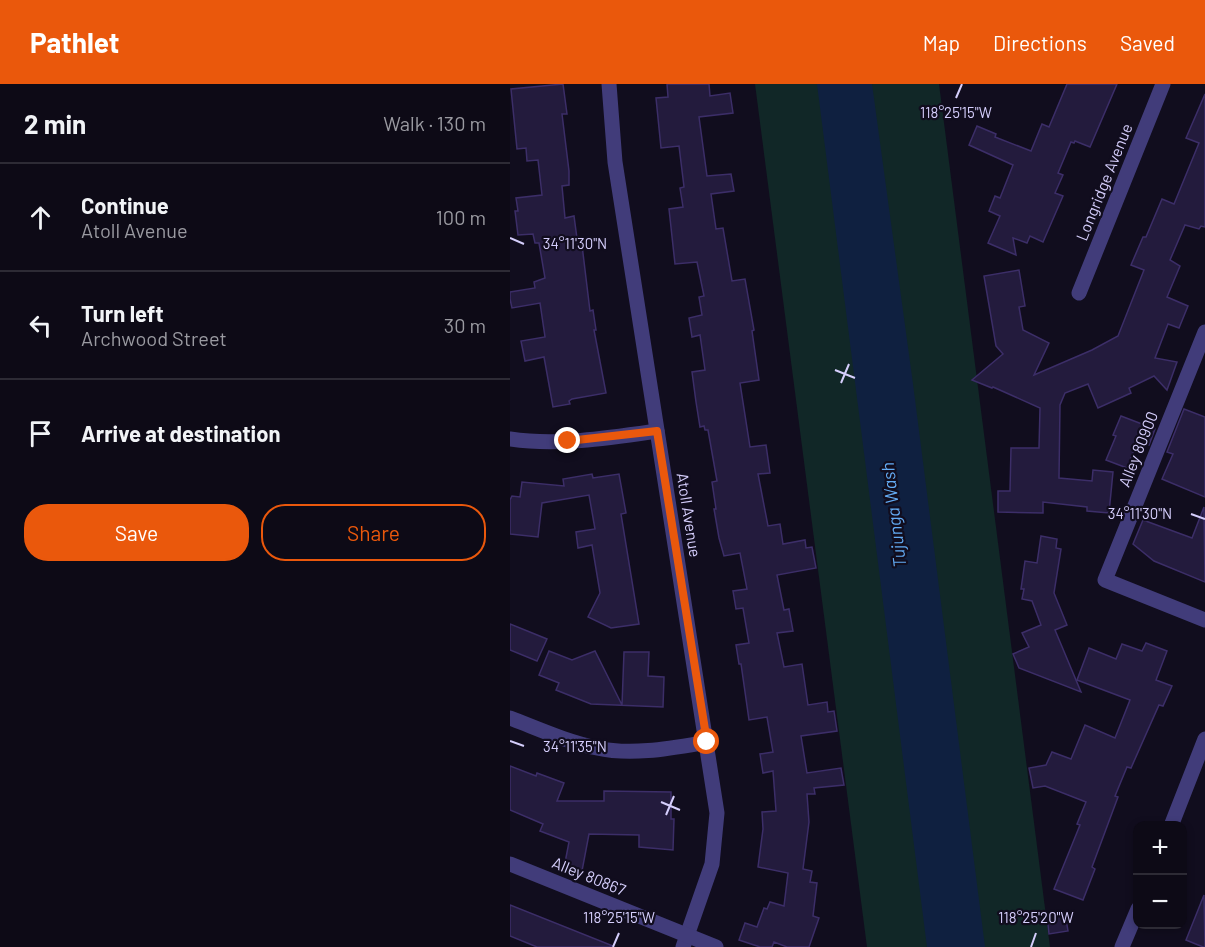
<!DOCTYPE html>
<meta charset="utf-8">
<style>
:root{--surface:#0d0a16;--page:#16131f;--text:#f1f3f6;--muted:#9a9aa1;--line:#2d2b35;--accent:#ea580c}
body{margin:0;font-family:Barlow,sans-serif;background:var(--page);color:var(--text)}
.controls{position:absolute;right:18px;bottom:18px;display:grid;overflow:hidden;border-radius:12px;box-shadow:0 3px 9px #0003}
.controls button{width:54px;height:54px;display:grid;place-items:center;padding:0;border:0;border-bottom:2px solid var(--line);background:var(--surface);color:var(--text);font:30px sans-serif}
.stop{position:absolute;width:18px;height:18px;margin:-14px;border:4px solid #ea580c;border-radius:50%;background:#fff}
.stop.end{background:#ea580c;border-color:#fff;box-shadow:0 2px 6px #0008}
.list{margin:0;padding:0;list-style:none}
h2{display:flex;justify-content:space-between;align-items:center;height:78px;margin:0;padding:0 24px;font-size:26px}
h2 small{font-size:20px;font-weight:400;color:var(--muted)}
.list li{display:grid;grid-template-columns:39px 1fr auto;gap:18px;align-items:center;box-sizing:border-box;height:108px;padding:0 24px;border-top:2px solid var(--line)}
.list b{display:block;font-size:22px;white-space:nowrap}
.list p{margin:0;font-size:20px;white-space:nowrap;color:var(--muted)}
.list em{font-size:20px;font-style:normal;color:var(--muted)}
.actions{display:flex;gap:12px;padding:18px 24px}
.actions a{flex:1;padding:14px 0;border:2px solid var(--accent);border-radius:24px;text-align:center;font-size:21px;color:var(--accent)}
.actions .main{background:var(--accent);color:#fff}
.icon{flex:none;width:33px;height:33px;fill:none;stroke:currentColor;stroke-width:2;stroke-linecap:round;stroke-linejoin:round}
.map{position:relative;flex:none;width:695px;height:863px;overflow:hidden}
header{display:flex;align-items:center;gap:36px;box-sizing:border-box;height:84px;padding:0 30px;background:var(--accent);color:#fff}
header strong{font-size:28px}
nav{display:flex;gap:33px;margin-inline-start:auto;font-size:21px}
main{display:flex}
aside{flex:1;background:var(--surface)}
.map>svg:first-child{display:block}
</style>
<header>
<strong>Pathlet</strong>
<nav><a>Map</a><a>Directions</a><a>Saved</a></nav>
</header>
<main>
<aside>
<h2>2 min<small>Walk · 130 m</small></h2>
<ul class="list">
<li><svg class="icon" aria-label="ahead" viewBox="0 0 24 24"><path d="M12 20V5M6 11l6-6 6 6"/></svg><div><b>Continue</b><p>Atoll Avenue</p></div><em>100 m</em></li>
<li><svg class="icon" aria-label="left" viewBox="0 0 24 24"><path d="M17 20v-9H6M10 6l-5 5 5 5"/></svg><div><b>Turn left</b><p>Archwood Street</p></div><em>30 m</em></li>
<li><svg class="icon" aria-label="arrive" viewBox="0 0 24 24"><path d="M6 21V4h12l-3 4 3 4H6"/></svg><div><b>Arrive at destination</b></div></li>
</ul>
<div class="actions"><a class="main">Save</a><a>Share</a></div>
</aside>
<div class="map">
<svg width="695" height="863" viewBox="0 0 695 863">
<rect width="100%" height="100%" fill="#110d1e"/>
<polygon fill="#112727" points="245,0 429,0 540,863 357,863"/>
<polygon fill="#0f2040" points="307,0 362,0 403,300 475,863 417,863"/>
<g fill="#231b3d" stroke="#3c2e68" stroke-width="1.5">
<polygon points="53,0 57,30 52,30 59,87 59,101 52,102 55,134 64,132 68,162 72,161 80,227 83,226 86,246 84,246 96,309 62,315 59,317 60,320 43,323 34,273 15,277 11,257 35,253 30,219 2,224 0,215 0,208 25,204 24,198 35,194 29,159 25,159 23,150 8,151 5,127 8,127 6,114 32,111 28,76 17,77 16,64 7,65 1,5"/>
<polygon points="157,0 199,0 200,12 220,9 223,29 189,33 197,92 221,90 224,107 201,110 206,145 213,144 222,197 235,195 244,246 242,247 249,296 230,299 240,363 256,361 260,389 248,390 258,442 270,440 273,460 295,456 296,464 302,463 306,484 267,491 274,526 279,525 283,547 267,549 274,583 292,580 298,621 317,618 318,628 324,627 327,647 291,652 297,689 331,684 334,701 304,704 305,710 297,710 299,738 293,785 302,787 300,798 307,799 303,832 309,834 299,863 277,863 264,858 262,863 250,863 229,856 235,839 247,843 254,824 257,825 260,818 274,822 278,789 248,783 253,745 252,728 266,727 263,687 253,689 250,670 263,668 257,633 239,636 231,580 229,580 226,561 239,559 233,524 226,525 223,507 237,505 230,469 214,472 209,454 204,425 206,425 202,398 207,397 198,346 195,346 194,342 190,343 186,318 182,288 195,286 190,251 182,253 179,234 192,231 189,213 194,212 187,178 165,180 159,125 173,123 170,104 174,103 169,62 151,64 146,14 158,13"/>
<polygon points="557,0 607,0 580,63 565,57 564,59 561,58 548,89 553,91 545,109 553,112 533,158 520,152 517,159 503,154 506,171 478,159 490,132 479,127 485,112 490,114 503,81 459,61 467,42 486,50 485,53 521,67 532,40 539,43"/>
<polygon points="695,10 695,143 691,142 689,145 675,141 660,176 670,182 657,213 678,222 669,244 658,240 645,274 667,278 657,306 644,292 619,304 621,309 588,324 578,300 555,309 550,321 549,394 582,397 583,386 603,388 599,429 577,427 577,423 533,418 533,429 488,428 488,407 500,407 501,364 529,364 530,324 483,303 482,304 462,296 493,270 486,262 474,192 509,186 515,222 509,223 513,246 539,259 524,291 582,266 608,252 634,186 621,181 633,153 636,153 652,115 664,120 689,59 676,54"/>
<polygon points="674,325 695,333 695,413 652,395 663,370 657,368"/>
<polygon points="611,332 645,345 639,361 628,357 617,384 596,376 606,352 603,351"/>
<polygon points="82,390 83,394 109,390 116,429 111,430 129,540 101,544 78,533 90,509 82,461 68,464 66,448 85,445 79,411 32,419 28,453 0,450 0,416 2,412 10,413 12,398 54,402 53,395"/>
<polygon points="694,423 695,498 644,477 623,460 633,436 682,454"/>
<polygon points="531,452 547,455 546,464 551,465 544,509 557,541 545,546 571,608 509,584 503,570 519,563 512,549 531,541 522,517 512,515 514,505 511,505 515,477 527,479"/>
<polygon points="0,540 37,555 27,577 0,566"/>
<polygon points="636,559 657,567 646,596 662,602 653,622 649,621 621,684 617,683 605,712 608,713 582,783 585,785 573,816 544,805 570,741 567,740 576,718 535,702 523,704 519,684 536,681 542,668 561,675 575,641 605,654 620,616 567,596 579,564 606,575 612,560 632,567"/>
<polygon points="39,567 62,576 85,567 112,621 114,568 139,568 138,592 154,593 153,623 81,620 46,606 49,599 29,591"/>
<polygon points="0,682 26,692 27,689 54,699 47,717 94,717 94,707 161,708 161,735 164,735 163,766 129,763 129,751 79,750 72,787 54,784 59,758 30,747 33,740 0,726"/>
<polygon points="694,811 695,863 693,863 676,856"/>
<polygon points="0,821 103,862 103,863 27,863 0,852"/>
<polygon points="555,829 558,847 539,850 537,831"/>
</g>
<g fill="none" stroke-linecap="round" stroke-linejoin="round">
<g stroke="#413c7a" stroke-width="15">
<polyline points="99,0 105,78 207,729 202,780 173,863"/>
<polyline points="569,209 653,0"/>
<polyline points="695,248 595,496 695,536"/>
<path d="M0,355c48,7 99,-1 147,-8"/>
<path d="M0,634c29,11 57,24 87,30 35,8 75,0 110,-6"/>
<polyline points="661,742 695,655"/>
<polyline points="0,780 206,863"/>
<polyline points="612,863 628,825"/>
</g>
</g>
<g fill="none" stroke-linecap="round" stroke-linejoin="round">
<polyline stroke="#ea580c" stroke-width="8" points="58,357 147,347 197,658"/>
</g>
<path fill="none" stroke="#d5cefc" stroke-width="2" d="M446,14l6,-14M0,154l14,6M325,286l20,8M331,299l8,-19M681,430l14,5M0,657l14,5M151,718l19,8M156,731l8,-19M103,863l6,-14M521,863l5,-14"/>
<g text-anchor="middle" stroke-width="4.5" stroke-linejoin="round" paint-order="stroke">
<g font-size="16" fill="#d5cefc" stroke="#110d1e">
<text transform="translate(594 98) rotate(-68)" y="6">Longridge Avenue</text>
<text transform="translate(628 365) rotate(-68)" y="6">Alley 80900</text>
<text transform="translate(179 431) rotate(81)" y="6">Atoll Avenue</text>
<text transform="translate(79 792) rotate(22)" y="6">Alley 80867</text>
</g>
<g font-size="18" font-style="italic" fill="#63abf4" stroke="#110d1e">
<text transform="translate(384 431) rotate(-97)" y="6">Tujunga Wash</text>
</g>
</g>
<g font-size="15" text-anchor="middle" fill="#d5cefc" stroke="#110d1e" stroke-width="4.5" stroke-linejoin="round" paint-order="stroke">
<text x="446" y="34">118°25'15"W</text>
<text x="65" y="165">34°11'30"N</text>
<text x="630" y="435">34°11'30"N</text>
<text x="65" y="668">34°11'35"N</text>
<text x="109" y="839">118°25'15"W</text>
<text x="526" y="839">118°25'20"W</text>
</g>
</svg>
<div class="controls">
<button>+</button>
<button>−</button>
</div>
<div class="stop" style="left:197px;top:658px"></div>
<div class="stop end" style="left:58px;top:357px"></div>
</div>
</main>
